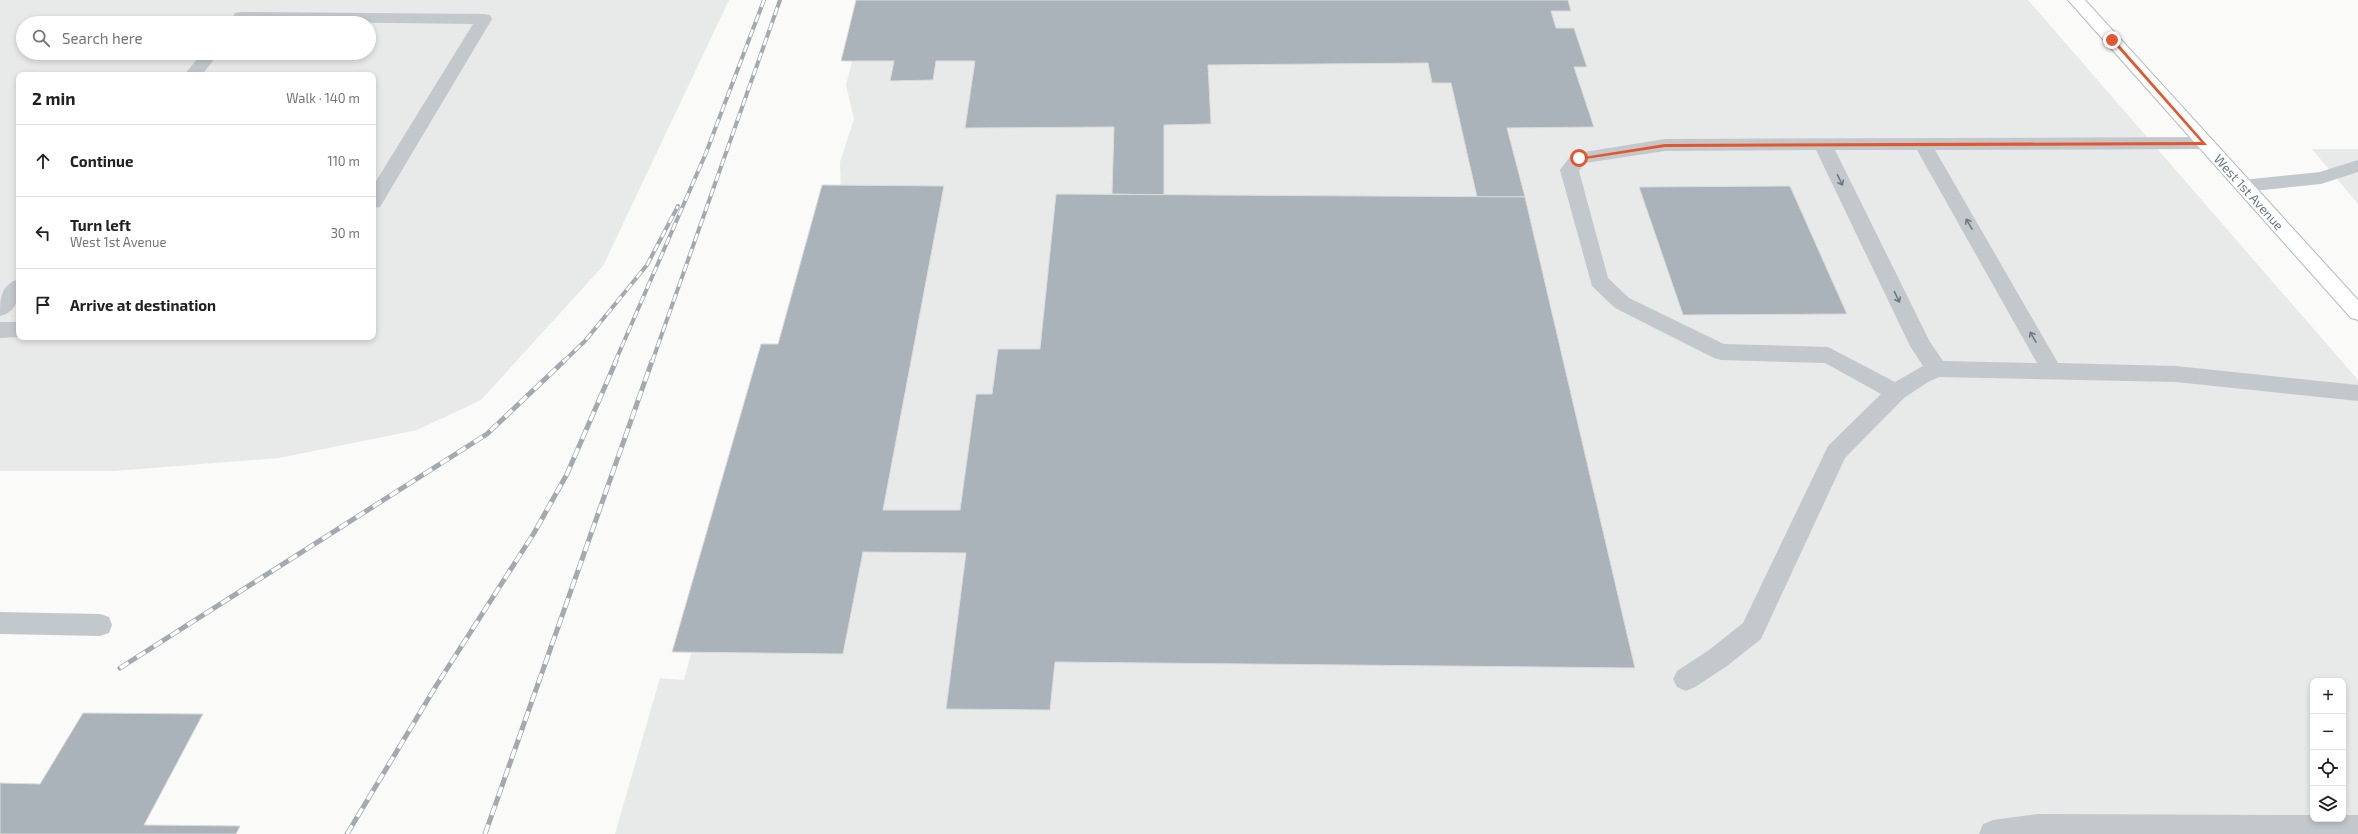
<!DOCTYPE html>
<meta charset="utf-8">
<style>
:root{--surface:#fff;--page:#f2f2f2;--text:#202124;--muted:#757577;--line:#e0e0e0}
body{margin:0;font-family:"Exo 2",sans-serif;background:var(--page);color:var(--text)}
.controls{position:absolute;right:12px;bottom:12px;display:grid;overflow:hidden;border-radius:8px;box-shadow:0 2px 6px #0003}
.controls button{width:36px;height:36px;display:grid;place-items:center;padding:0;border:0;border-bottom:1px solid var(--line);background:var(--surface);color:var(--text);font:20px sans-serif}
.stop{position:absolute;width:12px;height:12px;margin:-9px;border:3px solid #e4572e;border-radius:50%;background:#fff}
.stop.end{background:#e4572e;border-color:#fff;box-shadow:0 1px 4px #0008}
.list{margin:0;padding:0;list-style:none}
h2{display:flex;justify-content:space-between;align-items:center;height:52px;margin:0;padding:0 16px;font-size:17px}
h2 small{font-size:13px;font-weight:400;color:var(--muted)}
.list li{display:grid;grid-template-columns:26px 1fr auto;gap:12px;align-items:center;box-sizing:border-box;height:72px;padding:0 16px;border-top:1px solid var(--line)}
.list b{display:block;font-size:15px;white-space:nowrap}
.list p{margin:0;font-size:13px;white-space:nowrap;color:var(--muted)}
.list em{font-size:13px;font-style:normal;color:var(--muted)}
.icon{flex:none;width:22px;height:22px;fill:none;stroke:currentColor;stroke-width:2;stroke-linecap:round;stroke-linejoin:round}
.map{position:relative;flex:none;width:2358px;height:834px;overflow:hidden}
.search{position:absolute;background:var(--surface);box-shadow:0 2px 6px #0003;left:16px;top:16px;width:360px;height:44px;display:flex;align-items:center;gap:10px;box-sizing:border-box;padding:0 14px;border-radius:22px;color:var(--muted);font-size:15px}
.panel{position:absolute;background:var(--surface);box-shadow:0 2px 6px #0003;left:16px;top:72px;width:360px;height:268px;border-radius:8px}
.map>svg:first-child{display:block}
</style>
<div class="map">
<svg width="2358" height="834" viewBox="0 0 2358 834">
<rect width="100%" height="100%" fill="#fafaf8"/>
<g fill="#e8e9e9" fill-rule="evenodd">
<path d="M0,0h729l-126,266 -122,134 -64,30 -138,28 -165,13h-114zM23,23h346v30h-346zM19,75h354v262h-354z"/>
<path d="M868,0h1160l330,380v454h-1743l45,-156 24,2 89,-325 25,1 43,-162 -1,-32 14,-43 -8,-34zM2313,681h30v138h-30z"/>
<polygon points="2312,149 2358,149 2358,204"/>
</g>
<g fill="#aab3b9" stroke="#dcdcda">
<polygon points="856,0 1568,0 1571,11 1551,11 1556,28 1574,28 1587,67 1574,67 1594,127 1507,128 1525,197 1477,197 1451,83 1432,83 1428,63 1208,65 1211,124 1164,125 1164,195 1112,194 1114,127 965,128 975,61 936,61 933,80 890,81 894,61 841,61"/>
<polygon points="822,185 944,186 883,510 960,510 976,394 992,394 998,349 1040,349 1056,194 1525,197 1635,668 1055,662 1050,710 946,709 966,553 863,552 843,654 672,652 761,344 778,344"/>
<polygon points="1790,186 1847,314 1683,315 1639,187"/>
<polygon points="83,713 203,714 144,825 240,826 236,834 0,834 0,783 40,784"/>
</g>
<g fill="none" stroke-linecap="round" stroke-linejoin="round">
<g stroke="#b3babf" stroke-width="2">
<polygon id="secondary" points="2068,0 2085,0 2358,300 2358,320 2351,318"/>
</g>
<g fill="#c3c8cc" fill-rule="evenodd">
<polygon points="241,12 484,14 490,15 492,19 380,207 373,208 373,186 473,24 235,21 233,17 235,13"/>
<polygon points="202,53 219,53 202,75 184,75"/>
<path d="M2205,137l6,2 3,4 -3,4 -6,2 -270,1 123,213 118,3 182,19v16l-182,-19 -237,-5 -11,5 -24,16 -59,60 -84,181 -34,27 -32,21 -9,4 -9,-4 -4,-8 4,-8 32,-21 34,-27 85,-177 53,-52 -56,-31 -104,-3 -7,-2 -99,-50 -23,-22 -32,-116 12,-16 93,-15zM1816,150l94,196 13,20 -28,16 -67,-35 -104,-3 -95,-46 -21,-20 -29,-107 6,-8 80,-12zM1835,150h82l120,213 -94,-2 -13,-19z"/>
<polygon points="2358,160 2358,172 2321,184 2243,192 2236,190 2234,186 2236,182 2243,180 2320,172"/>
<path d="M19,279c0,17 0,32 -19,37 0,-17 0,-31 19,-37z"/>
<polygon points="0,322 19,322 19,337 21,337 0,338"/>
<polygon points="0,612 100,614 109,617 112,625 109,633 100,636 0,634"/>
<polygon points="2038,814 2313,815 2313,819 2343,819 2343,815 2358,815 2358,834 1979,834 1983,824 1993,820"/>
</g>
<use href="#secondary" fill="#fff" fill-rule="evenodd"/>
<g stroke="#a2aab0" stroke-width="4">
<g id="rail-far1">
<polyline points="563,362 585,341 647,265 678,206"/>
<polyline points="615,362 706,153 764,0"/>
<polyline points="652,362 780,0"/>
</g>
</g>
<g stroke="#a2aab0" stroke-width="5">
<g id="rail">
<polyline points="120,668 487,434 564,361"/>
<polyline points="347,834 436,686 534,533 567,474 616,361"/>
<polyline points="485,834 652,361"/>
</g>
</g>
<use href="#rail-far1" stroke="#fff" stroke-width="2.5" stroke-dasharray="8" stroke-linecap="butt"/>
<use href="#rail" stroke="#fff" stroke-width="3.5" stroke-dasharray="10" stroke-linecap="butt"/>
</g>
<defs><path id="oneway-shaft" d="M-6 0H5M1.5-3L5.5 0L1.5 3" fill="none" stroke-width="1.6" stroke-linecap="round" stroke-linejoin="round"/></defs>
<g stroke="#6a7a87">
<use href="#oneway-shaft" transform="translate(1840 180) rotate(64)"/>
<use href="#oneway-shaft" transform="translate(1969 224) rotate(-120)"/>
<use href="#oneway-shaft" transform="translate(1897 297) rotate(64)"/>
<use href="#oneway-shaft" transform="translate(2033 337) rotate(-120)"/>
</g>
<polygon fill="#e4572e" points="2110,39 2114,39 2207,145 1665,147 1579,160 1577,158 1665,144 2201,142"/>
<g text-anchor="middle" stroke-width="4" stroke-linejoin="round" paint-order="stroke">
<g font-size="13" fill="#657683" stroke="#fff">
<text transform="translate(2249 192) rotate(48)" y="5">West 1st Avenue</text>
</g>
</g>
</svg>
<div class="controls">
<button>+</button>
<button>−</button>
<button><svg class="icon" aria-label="locate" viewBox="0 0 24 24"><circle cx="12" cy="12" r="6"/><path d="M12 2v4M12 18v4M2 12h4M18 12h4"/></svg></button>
<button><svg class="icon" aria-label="layers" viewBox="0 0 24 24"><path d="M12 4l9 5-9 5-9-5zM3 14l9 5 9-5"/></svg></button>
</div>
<div class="stop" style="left:1579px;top:158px"></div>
<div class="stop end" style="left:2112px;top:40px"></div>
<div class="search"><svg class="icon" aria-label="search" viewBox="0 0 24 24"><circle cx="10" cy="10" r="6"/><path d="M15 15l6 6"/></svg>Search here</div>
<section class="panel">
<h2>2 min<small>Walk · 140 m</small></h2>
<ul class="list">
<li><svg class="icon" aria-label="ahead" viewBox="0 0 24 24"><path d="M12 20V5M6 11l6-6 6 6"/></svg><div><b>Continue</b></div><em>110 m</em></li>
<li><svg class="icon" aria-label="left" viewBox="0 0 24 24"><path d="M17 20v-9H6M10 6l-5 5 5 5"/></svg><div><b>Turn left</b><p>West 1st Avenue</p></div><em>30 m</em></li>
<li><svg class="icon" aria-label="arrive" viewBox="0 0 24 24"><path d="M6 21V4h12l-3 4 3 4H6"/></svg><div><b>Arrive at destination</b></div></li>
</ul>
</section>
</div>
